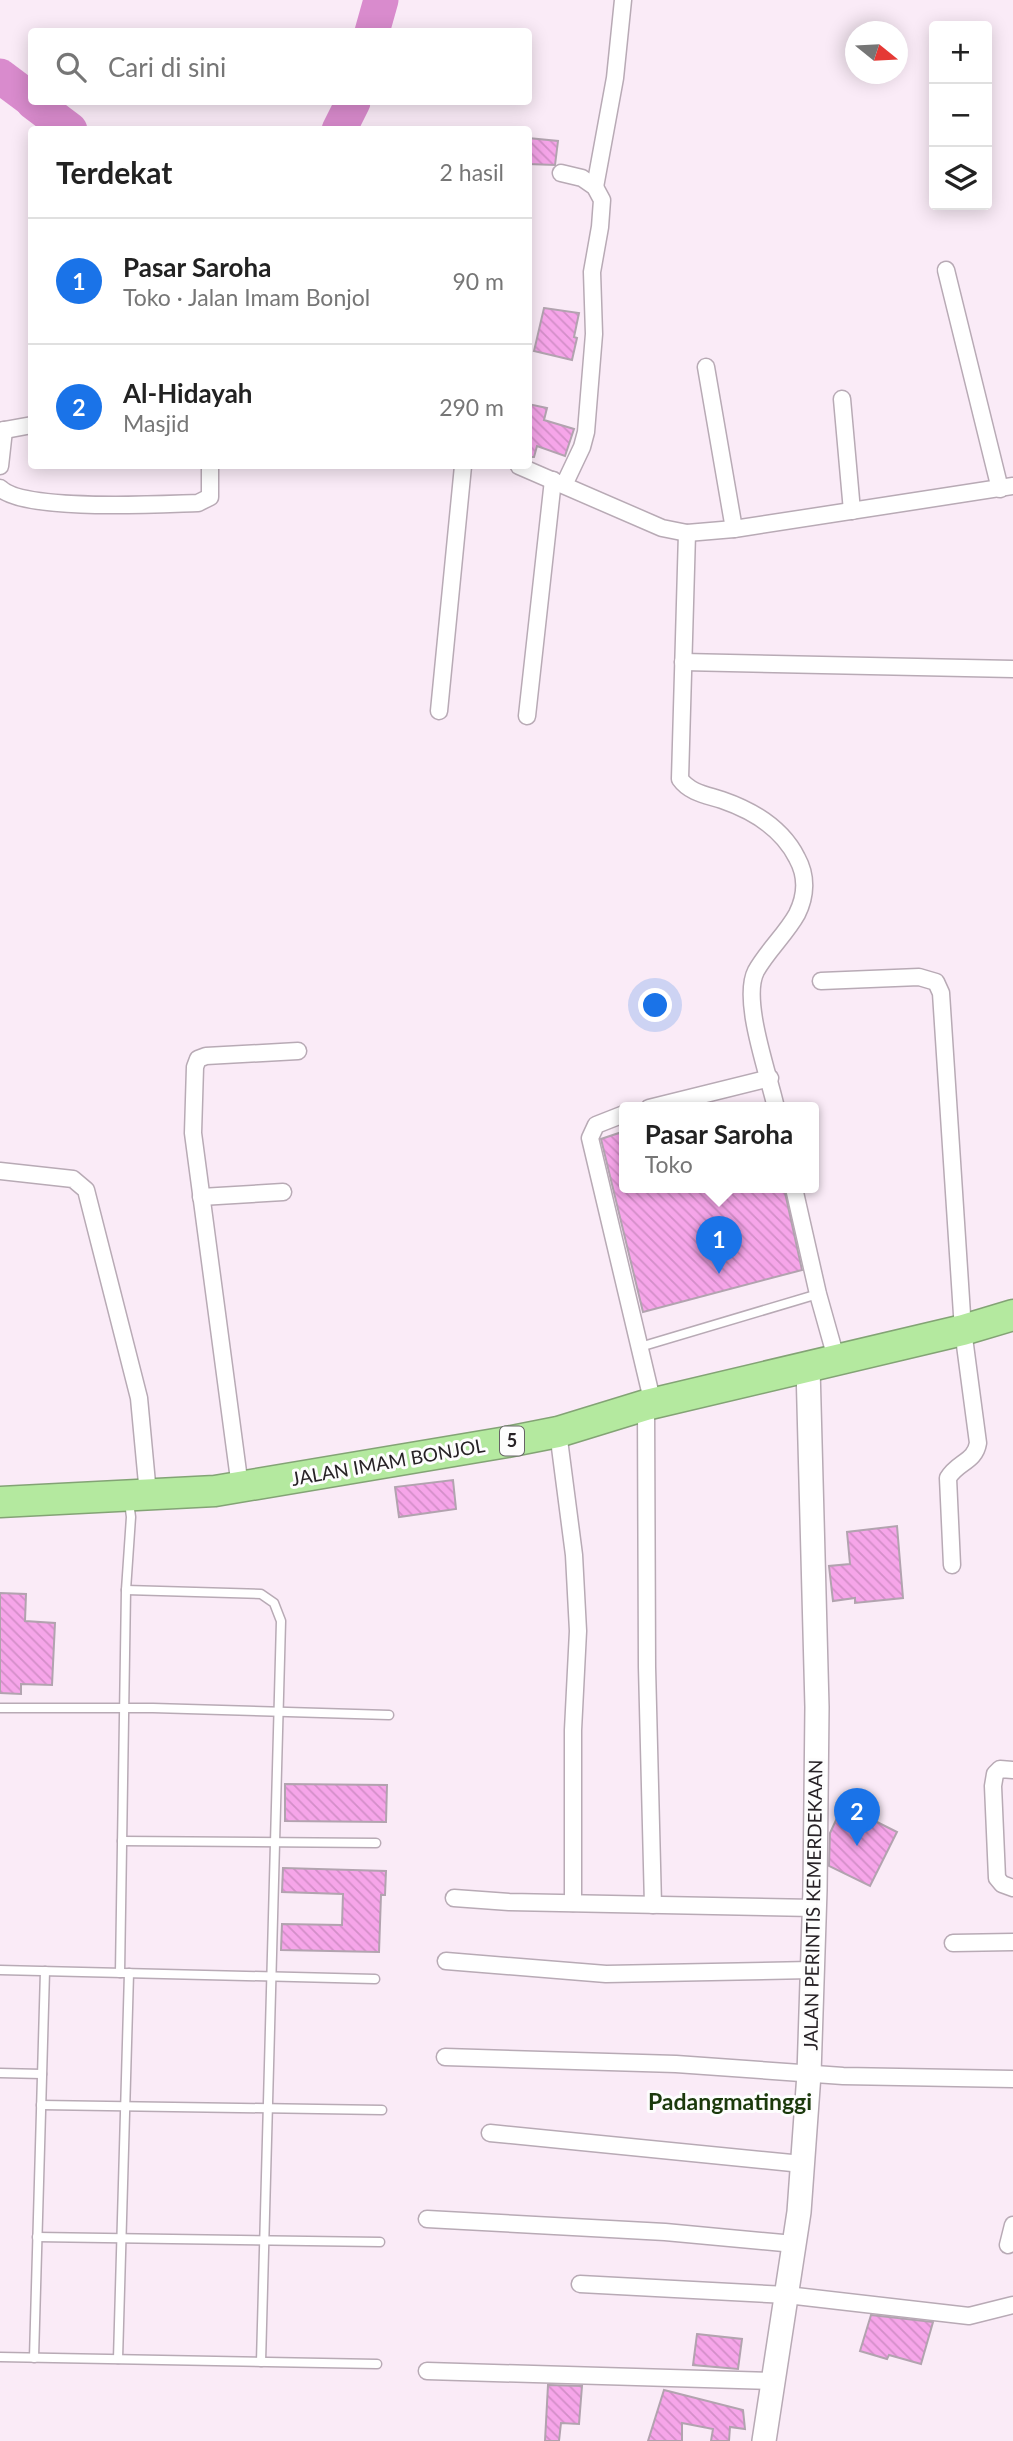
<!DOCTYPE html>
<html lang="id">
<meta charset="utf-8">
<style>
:root{--surface:#fff;--page:#f2f2f2;--text:#222;--muted:#767676;--line:#e0e0e0;--accent:#1a73e8}
body{margin:0;font-family:Lato,sans-serif;background:var(--page);color:var(--text)}
.controls{position:absolute;right:21px;top:21px;display:grid;overflow:hidden;border-radius:7px;box-shadow:0 4px 18px #0003}
.controls button{width:63px;height:63px;display:grid;place-items:center;padding:0;border:0;border-bottom:2px solid var(--line);background:var(--surface);color:var(--text);font:35px sans-serif}
.compass{position:absolute;left:845px;top:21px;width:63px;height:63px;border-radius:50%;background:var(--surface);box-shadow:0 4px 18px #0003;rotate:108deg}
.you{position:absolute;left:656px;top:1006px;width:24px;height:24px;margin:-18px;border:5px solid #fff;border-radius:50%;background:#1a73e8;box-shadow:0 0 0 10px #1a73e833}
.badge{display:grid;place-items:center;width:46px;height:46px;border-radius:50%;background:var(--accent);color:#fff;font-size:23px;font-weight:700}
.pin{position:absolute;translate:-50% -58px;filter:drop-shadow(0 2px 4px #0008)}
.pin::after{content:'';position:absolute;top:37px;width:24px;height:21px;background:inherit;clip-path:polygon(0 0,100% 0,50% 100%)}
.popup{position:absolute;left:619px;top:1102px;width:200px;height:91px;box-sizing:border-box;display:grid;place-content:center;border-radius:7px;background:var(--surface);filter:drop-shadow(0 2px 5px #0005);font-size:23px;white-space:nowrap;color:var(--muted)}
.popup b{font-size:26px;color:var(--text)}
.popup::after{content:'';position:absolute;left:50%;top:100%;margin-left:-14px;border:14px solid transparent;border-top-color:var(--surface)}
.list{margin:0;padding:0;list-style:none}
h2{display:flex;justify-content:space-between;align-items:center;height:91px;margin:0;padding:0 28px;font-size:30px}
h2 small{font-size:23px;font-weight:400;color:var(--muted)}
.list li{display:grid;grid-template-columns:46px 1fr auto;gap:21px;align-items:center;box-sizing:border-box;height:126px;padding:0 28px;border-top:2px solid var(--line)}
.list b{display:block;font-size:26px;white-space:nowrap}
.list p{margin:0;font-size:23px;white-space:nowrap;color:var(--muted)}
.list em{font-size:23px;font-style:normal;color:var(--muted)}
.icon{flex:none;width:38px;height:38px;fill:none;stroke:currentColor;stroke-width:2;stroke-linecap:round;stroke-linejoin:round}
.map{position:relative;flex:none;width:1013px;height:2441px;overflow:hidden}
.search{position:absolute;background:var(--surface);box-shadow:0 4px 18px #0003;left:28px;top:28px;width:504px;height:77px;display:flex;align-items:center;gap:18px;box-sizing:border-box;padding:0 24px;border-radius:7px;color:var(--muted);font-size:26px}
.panel{position:absolute;background:var(--surface);box-shadow:0 4px 18px #0003;left:28px;top:126px;width:504px;height:343px;border-radius:7px}
.map>svg:first-child{display:block}
</style>
<div class="map">
<svg width="1013" height="2441" viewBox="0 0 1013 2441">
<defs>
<pattern id="building-back-hatch" width="6" height="6" patternUnits="userSpaceOnUse" patternTransform="scale(1.75)"><rect width="6" height="6" fill="#f6a5e9"/><path d="M-1 5l2 2M0 0l6 6M5-1l2 2" fill="none" stroke="#d38ec8"/></pattern>
</defs>
<rect width="100%" height="100%" fill="#faebf7"/>
<g fill="none" stroke-linecap="round" stroke-linejoin="round">
<g stroke="#d98bcd" stroke-width="35">
<polyline points="372,32 381,0"/>
<polyline points="0,76 32,100"/>
<polyline points="33,102 70,130"/>
<polyline points="339,130 353,102"/>
</g>
</g>
<g fill="url(#building-back-hatch)" stroke="#b2a3af" stroke-width="2">
<polygon points="528,138 558,141 555,165 528,164"/>
<polygon points="544,308 579,313 574,337 577,338 572,360 534,351"/>
<polygon points="528,404 547,408 544,420 574,429 565,456 537,446 534,457 528,457"/>
<polygon points="625,1131 625,1188 784,1188 802,1270 643,1312 601,1139"/>
<polygon points="453,1480 456,1509 399,1517 395,1487"/>
<polygon points="897,1526 903,1598 855,1603 855,1598 833,1601 829,1566 850,1564 847,1532"/>
<polygon points="0,1593 26,1594 25,1621 55,1623 52,1685 21,1684 21,1694 0,1693"/>
<polygon points="285,1784 387,1785 386,1822 285,1821"/>
<polygon points="843,1805 897,1832 870,1886 829,1866 830,1833"/>
<polygon points="283,1868 386,1871 385,1895 381,1895 379,1952 281,1950 282,1924 342,1925 343,1894 282,1892"/>
<polygon points="871,2315 933,2322 921,2364 889,2355 887,2359 860,2351"/>
<polygon points="697,2334 742,2339 738,2369 693,2365"/>
<polygon points="548,2385 582,2386 579,2424 561,2423 559,2441 545,2441"/>
<polygon points="664,2390 743,2410 745,2429 730,2427 729,2441 711,2441 713,2429 682,2423 682,2441 648,2441"/>
</g>
<g fill="none" stroke-linecap="round" stroke-linejoin="round">
<g stroke="#b8aab5" stroke-width="11">
<g id="lane">
<polyline points="640,1347 818,1294"/>
<polyline points="126,1590 261,1594 274,1603 281,1621 261,2362"/>
<polyline points="0,1708 153,1708 389,1715"/>
<polyline points="122,1841 376,1843"/>
<polyline points="0,1970 375,1979"/>
<polyline points="120,1973 126,1590 131,1517 129,1502"/>
<polyline points="0,2073 42,2074"/>
<polyline points="41,2105 382,2110"/>
<polyline points="37,2237 380,2242"/>
<polyline points="0,2357 377,2364"/>
<polyline points="34,2358 45,1971"/>
<polyline points="118,2359 129,1973"/>
</g>
</g>
<g stroke="#b8aab5" stroke-width="19">
<g id="street">
<polyline points="561,173 582,178 595,187 602,200 600,227 592,272 594,334 586,432 582,447 564,485"/>
<polyline points="595,187 615,78 623,0"/>
<polyline points="946,270 1000,489"/>
<polyline points="706,367 734,529"/>
<polyline points="842,399 852,511"/>
<polyline points="0,431 32,425"/>
<polyline points="0,466 4,430"/>
<polyline points="519,466 662,528 687,533 734,529 1013,486"/>
<path d="M0,488c24,24 161,16 198,15l12,-6v-31"/>
<path d="M687,533l-7,246c10,14 27,16 42,21 32,11 60,28 75,58 10,18 9,38 0,56 -11,20 -30,37 -41,57 -15,29 13,104 20,137"/>
<polyline points="683,662 1013,669"/>
<polyline points="439,711 463,466"/>
<polyline points="527,716 553,480"/>
<path d="M821,981l98,-4 17,5 5,11 22,337 15,113c-3,19 -21,19 -30,35l4,87"/>
<polyline points="649,1108 770,1078"/>
<polyline points="624,1114 596,1125 590,1138 653,1404"/>
<polyline points="0,1171 73,1179 86,1190 139,1398 148,1494"/>
<polyline points="794,1188 818,1294 836,1358"/>
<polyline points="201,1197 283,1192"/>
<polyline points="646,1405 647,1667 653,1905"/>
<polyline points="558,1432 574,1555 578,1631 573,1730 573,1903"/>
<polyline points="240,1487 193,1133 195,1067 198,1059 206,1056 298,1051"/>
<polyline points="1013,1770 1000,1769 995,1774 993,1786 997,1878 1002,1884 1013,1888"/>
<polyline points="454,1898 509,1902 814,1908"/>
<polyline points="953,1943 1013,1942"/>
<polyline points="446,1961 606,1974 811,1970"/>
<polyline points="445,2057 676,2064 843,2076 1013,2079"/>
<polyline points="490,2133 802,2164"/>
<polyline points="427,2219 665,2232 794,2244"/>
<polyline points="1008,2245 1013,2225"/>
<polyline points="580,2284 787,2295 969,2316 1013,2305"/>
<polyline points="427,2371 774,2381"/>
</g>
</g>
<g stroke="#b8aab5" stroke-width="26">
<polyline id="secondary" points="764,2441 799,2212 809,2074 815,1890 817,1707 808,1367"/>
</g>
<g stroke="#83a375" stroke-width="33">
<polyline id="highway" points="0,1502 215,1491 507,1442 558,1432 646,1405 963,1330 1013,1315"/>
</g>
<use href="#lane" stroke="#fff" stroke-width="8"/>
<use href="#street" stroke="#fff" stroke-width="16"/>
<use href="#secondary" stroke="#fff" stroke-width="23"/>
<use href="#highway" stroke="#b4e99f" stroke-width="30"/>
</g>
<g text-anchor="middle" stroke-width="6" stroke-linejoin="round" paint-order="stroke">
<rect fill="#fdfdfd" stroke="#676466" stroke-width="2" x="500" y="1426.5" width="24" height="29" rx="5"/>
<g font-size="18" font-weight="bold" fill="#272226">
<text x="512" y="1447">5</text>
</g>
<g font-size="19" fill="#272226" stroke="#fdfdfd">
<text transform="translate(388 1462) rotate(-10)" y="7">JALAN IMAM BONJOL</text>
<text transform="translate(813 1905) rotate(-89)" y="7">JALAN PERINTIS KEMERDEKAAN</text>
</g>
<g font-size="23" font-weight="bold" fill="#1b390c" stroke="#fdfdfd">
<text x="730" y="2110">Padangmatinggi</text>
</g>
</g>
</svg>
<div class="controls">
<button>+</button>
<button>−</button>
<button><svg class="icon" aria-label="layers" viewBox="0 0 24 24"><path d="M12 4l9 5-9 5-9-5zM3 14l9 5 9-5"/></svg></button>
</div>
<svg class="compass" viewBox="-18 -18 36 36"><path d="M0-13l5 13h-10z" fill="#e53935"/><path d="M0 13l5-13h-10z" fill="#767676"/></svg>
<div class="you"></div>
<div class="pin badge" style="left:719px;top:1274px">1</div>
<div class="popup"><b>Pasar Saroha</b>Toko</div>
<div class="pin badge" style="left:857px;top:1846px">2</div>
<div class="search"><svg class="icon" aria-label="search" viewBox="0 0 24 24"><circle cx="10" cy="10" r="6"/><path d="M15 15l6 6"/></svg>Cari di sini</div>
<section class="panel">
<h2>Terdekat<small>2 hasil</small></h2>
<ul class="list">
<li><span class="badge">1</span><div><b>Pasar Saroha</b><p>Toko · Jalan Imam Bonjol</p></div><em>90 m</em></li>
<li><span class="badge">2</span><div><b>Al-Hidayah</b><p>Masjid</p></div><em>290 m</em></li>
</ul>
</section>
</div>
